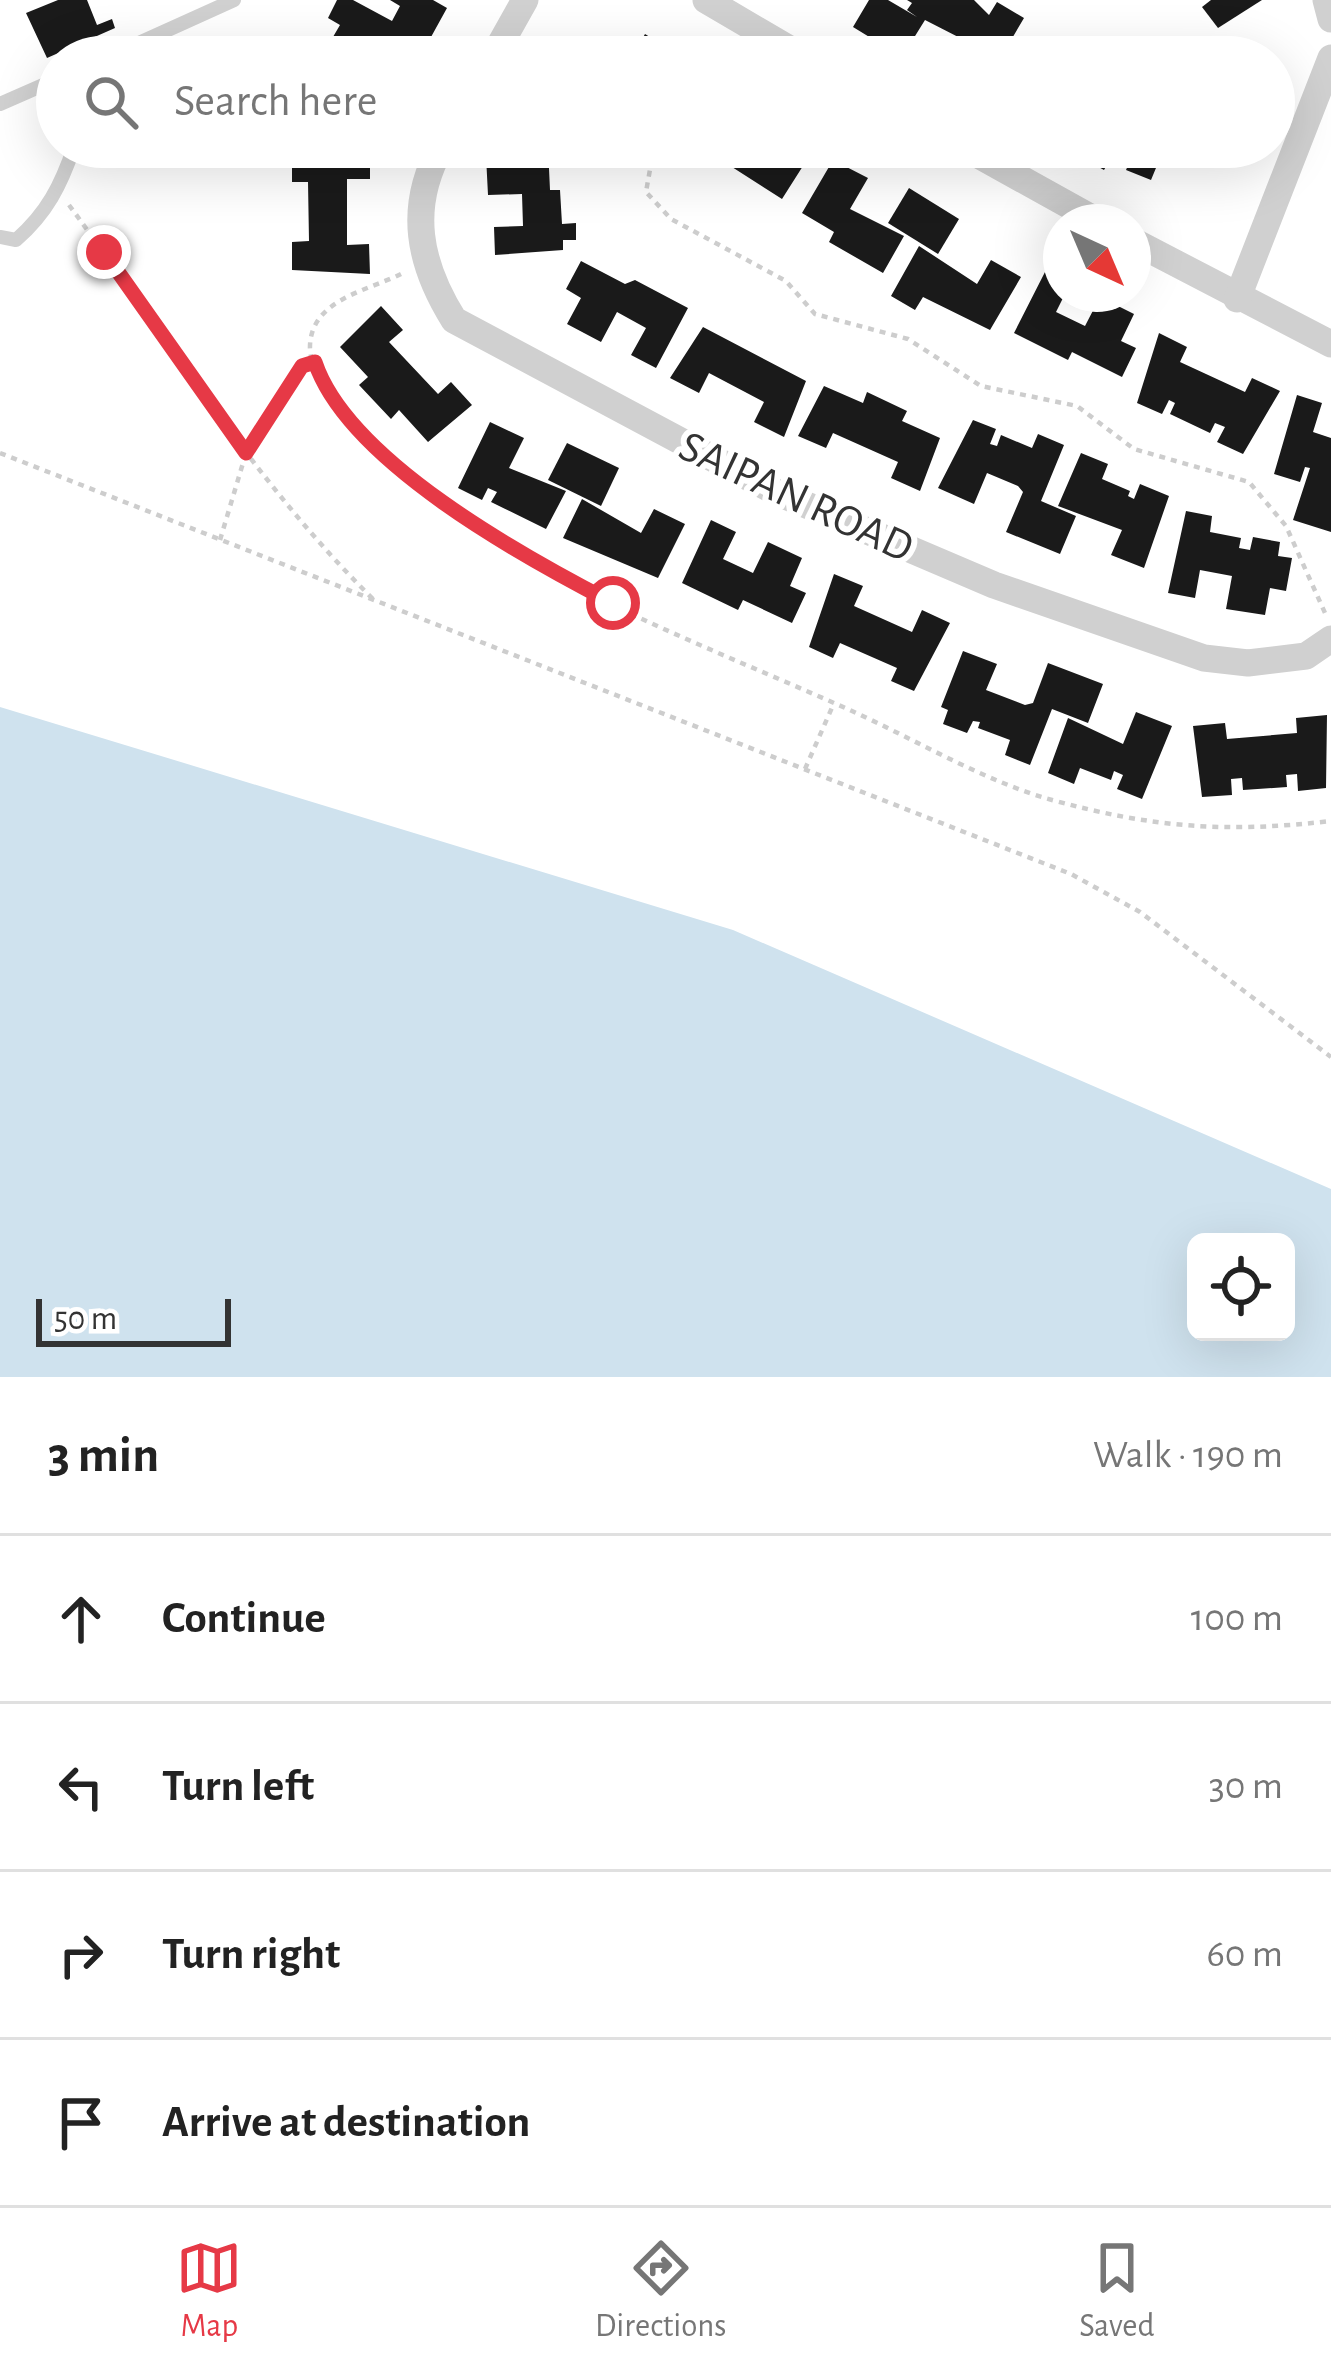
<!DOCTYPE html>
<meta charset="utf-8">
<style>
:root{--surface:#fff;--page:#f2f2f2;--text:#222;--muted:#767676;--line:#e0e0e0;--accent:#e63946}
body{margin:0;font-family:"Alegreya Sans",sans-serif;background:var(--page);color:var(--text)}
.controls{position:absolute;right:36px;bottom:36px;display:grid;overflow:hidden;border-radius:18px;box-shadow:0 12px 48px #0002}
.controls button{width:108px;height:108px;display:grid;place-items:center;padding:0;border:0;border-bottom:3px solid var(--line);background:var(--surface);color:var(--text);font:60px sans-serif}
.compass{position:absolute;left:1043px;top:204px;width:108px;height:108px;border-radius:50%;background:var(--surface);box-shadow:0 12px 48px #0002;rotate:136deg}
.scale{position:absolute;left:36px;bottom:30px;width:195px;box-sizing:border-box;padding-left:12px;border:6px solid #333;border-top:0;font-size:33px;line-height:42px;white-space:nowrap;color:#333;-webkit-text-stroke:9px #fff;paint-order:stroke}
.stop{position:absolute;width:36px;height:36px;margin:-27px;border:9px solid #e63946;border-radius:50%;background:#fff}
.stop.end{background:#e63946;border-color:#fff;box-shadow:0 3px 12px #0008}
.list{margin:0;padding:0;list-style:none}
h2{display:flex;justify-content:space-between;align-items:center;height:156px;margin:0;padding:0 48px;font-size:51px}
h2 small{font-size:39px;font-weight:400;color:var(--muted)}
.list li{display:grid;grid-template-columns:78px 1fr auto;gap:36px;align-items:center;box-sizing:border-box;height:168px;padding:0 48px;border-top:3px solid var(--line)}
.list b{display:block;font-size:45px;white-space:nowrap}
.list em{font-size:39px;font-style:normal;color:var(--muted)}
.icon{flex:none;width:66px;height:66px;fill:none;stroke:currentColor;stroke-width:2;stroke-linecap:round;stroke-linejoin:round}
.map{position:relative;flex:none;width:1331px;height:1377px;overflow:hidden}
.search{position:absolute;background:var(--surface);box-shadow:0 12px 48px #0002;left:36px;right:36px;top:36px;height:132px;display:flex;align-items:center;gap:30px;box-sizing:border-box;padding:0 42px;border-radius:66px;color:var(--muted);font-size:45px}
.sheet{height:828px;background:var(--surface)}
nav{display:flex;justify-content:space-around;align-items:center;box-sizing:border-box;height:168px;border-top:3px solid var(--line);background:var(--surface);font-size:33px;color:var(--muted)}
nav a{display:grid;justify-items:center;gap:6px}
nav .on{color:var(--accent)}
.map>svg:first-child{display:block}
</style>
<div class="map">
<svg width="1331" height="1377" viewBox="0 0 1331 1377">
<rect width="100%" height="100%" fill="#fff"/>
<path fill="#cfe2ee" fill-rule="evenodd" d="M0,707l733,223 598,259v188h-1331zM1196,1242h90v90h-90z"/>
<g fill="#1a1a1a">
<polygon points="58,0 87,0 97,25 112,19 115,28 47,58 26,13"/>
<polygon points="337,0 353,0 392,21 400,6 390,0 433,0 447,8 420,57 381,38 365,57 329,57 323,54 340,25 328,18"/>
<polygon points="869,0 888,0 917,17 907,10 912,3 907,0 974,0 989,15 997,2 1024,18 1001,57 959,57 968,42 925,20 902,57 853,27"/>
<polygon points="1211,0 1262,0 1218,28 1202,7"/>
<polygon points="645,34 669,49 664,57 632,57"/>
<polygon points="592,39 623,57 581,57"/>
<polygon points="514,147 548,147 550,190 560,190 562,224 576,223 576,240 563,240 563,250 495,255 494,227 523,226 522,194 488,195 486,156 515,155"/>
<polygon points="717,147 771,147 779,152 783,147 815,147 782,199 732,167 737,159"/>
<polygon points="1080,147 1117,147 1104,170 1075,154"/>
<polygon points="1136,147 1211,147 1203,167 1163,151 1151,180 1126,170"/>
<polygon points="370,148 370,179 347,179 347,245 369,244 370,274 292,270 292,242 309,241 308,182 292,182 292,155"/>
<polygon points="833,160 868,178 850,209 904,236 883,273 829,242 834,232 802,213"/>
<polygon points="909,188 959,219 938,254 888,223"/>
<polygon points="919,246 977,284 991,260 1021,277 990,330 923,297 915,310 891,296"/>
<polygon points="581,261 625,284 635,280 688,308 656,368 631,355 646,328 617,312 601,342 567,324 581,298 566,289"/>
<polygon points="1045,272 1061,280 1065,294 1056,312 1085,326 1100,297 1134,314 1121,341 1136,348 1122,377 1072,352 1068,360 1014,333"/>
<polygon points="381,306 403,330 389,342 438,394 451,382 472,405 428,442 399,410 391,419 359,385 368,377 340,347"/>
<polygon points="703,327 806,381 784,437 754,422 764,402 709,373 699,393 670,378"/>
<polygon points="1159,333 1187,347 1180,362 1245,392 1252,378 1280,391 1243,454 1217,442 1225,427 1215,423 1210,433 1170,414 1175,403 1169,400 1162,414 1137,403"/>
<polygon points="824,386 863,403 867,392 907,411 902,421 940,438 920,491 891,478 898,462 833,433 826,448 798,436"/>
<polygon points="1297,395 1322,403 1313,432 1331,438 1331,532 1293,520 1310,468 1305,467 1300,482 1274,474"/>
<polygon points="973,420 996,429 990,444 997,446 1001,435 1032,448 1038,434 1064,445 1041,501 1076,516 1060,554 1006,532 1023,492 1018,486 987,473 974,504 938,488"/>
<polygon points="490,422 524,438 509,468 566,491 546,529 491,502 497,492 488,488 482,500 458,488"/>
<polygon points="567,443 619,468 601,506 548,480"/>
<polygon points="1081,453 1108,464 1102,479 1130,491 1128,496 1134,499 1140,484 1169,496 1144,568 1111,555 1122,530 1058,506"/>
<polygon points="582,499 641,533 654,509 685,524 658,578 563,538"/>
<polygon points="1186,511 1212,516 1210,532 1241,538 1239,548 1250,550 1253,537 1280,542 1278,556 1292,558 1286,591 1270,588 1265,615 1226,609 1232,576 1200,570 1195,598 1168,593"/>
<polygon points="711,520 736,532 723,559 753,573 768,542 802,558 790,586 806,593 792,623 743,600 738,610 682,583"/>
<polygon points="834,574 863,586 854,606 912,632 922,610 950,623 914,691 891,681 897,668 840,643 833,658 809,647"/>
<polygon points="963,651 997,664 986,690 1025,705 1033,703 1048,663 1103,684 1088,723 1052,709 1030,765 1005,755 1010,740 978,728 980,722 973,721 967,733 943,724 948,710 941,707"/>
<polygon points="1136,712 1172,726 1142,799 1117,789 1123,775 1114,771 1111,780 1080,768 1074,784 1048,773 1068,718 1123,744"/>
<polygon points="1327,715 1326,788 1298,791 1297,774 1286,775 1287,787 1243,790 1242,778 1231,779 1232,795 1202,797 1193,726 1225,723 1227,739 1297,733 1296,718"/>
</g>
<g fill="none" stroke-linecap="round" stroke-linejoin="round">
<g stroke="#cdcdcd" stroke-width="4.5" stroke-dasharray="6 6" stroke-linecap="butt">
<polyline points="715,57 720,43"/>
<polyline points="654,147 646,192 671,219 786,281 815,314 908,339 981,386 1077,406 1134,449 1249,482 1286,526 1325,613"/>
<path d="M69,205c99,134 185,277 304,394"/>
<path d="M401,274c-34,17 -93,26 -91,76 3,53 142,165 188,193 110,68 236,115 354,168 64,29 132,70 200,89 102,28 175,33 279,21"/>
<polyline points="0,453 1071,874 1140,912 1331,1057"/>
<polyline points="220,540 246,453 302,366 315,362"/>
<polyline points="805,769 834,703"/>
</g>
<g stroke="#d0d0d0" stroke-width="14">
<polyline points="108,57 234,0"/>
<polyline points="0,104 57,79"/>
<path d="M0,237l16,3c31,-27 45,-55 58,-93"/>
</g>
<g stroke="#d0d0d0" stroke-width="27">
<polyline points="706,0 803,57"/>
<polyline points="1326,0 1331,19"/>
<polyline points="493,57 525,0"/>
<path d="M441,147c-34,61 -22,117 13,173l322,172 218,93 210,73 44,5 58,-7 25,-17"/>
<polyline points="964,147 1099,222"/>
<polyline points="1133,241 1331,344"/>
<polyline points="1237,299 1331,58"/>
</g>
</g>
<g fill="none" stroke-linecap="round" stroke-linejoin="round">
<path stroke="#e63946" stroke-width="15" d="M104,252l142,201 56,-87 13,-4c33,99 209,195 298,241"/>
</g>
<g text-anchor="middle" stroke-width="12" stroke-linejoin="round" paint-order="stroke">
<g font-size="45" fill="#333" stroke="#fff">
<text transform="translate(797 495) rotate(25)" y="16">SAIPAN ROAD</text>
</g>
</g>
</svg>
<div class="controls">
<button><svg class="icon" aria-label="locate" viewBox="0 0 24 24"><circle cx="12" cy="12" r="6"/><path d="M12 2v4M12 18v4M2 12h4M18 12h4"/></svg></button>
</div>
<svg class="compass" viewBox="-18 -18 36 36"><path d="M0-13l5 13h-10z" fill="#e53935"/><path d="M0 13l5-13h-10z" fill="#767676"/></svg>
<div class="scale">50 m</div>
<div class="stop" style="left:613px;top:603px"></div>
<div class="stop end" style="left:104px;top:252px"></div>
<div class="search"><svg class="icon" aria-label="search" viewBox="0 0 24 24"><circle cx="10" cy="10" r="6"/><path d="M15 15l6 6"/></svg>Search here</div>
</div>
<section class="sheet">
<h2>3 min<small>Walk · 190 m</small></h2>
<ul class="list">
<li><svg class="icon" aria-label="ahead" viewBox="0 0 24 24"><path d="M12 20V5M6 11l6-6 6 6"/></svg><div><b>Continue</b></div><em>100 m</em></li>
<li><svg class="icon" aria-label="left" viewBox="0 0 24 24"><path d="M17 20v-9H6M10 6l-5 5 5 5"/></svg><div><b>Turn left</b></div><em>30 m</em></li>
<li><svg class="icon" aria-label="right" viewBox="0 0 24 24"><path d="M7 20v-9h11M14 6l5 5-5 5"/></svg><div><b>Turn right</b></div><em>60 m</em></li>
<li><svg class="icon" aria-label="arrive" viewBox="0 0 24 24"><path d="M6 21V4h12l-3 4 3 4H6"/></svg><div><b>Arrive at destination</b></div></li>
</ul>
</section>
<nav>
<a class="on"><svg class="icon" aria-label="map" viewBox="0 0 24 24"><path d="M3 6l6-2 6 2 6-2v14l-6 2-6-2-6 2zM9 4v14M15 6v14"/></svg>Map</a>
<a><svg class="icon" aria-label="directions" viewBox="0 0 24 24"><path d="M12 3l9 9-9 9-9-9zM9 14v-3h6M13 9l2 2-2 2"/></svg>Directions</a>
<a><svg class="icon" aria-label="saved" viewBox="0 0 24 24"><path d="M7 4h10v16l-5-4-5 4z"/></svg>Saved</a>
</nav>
